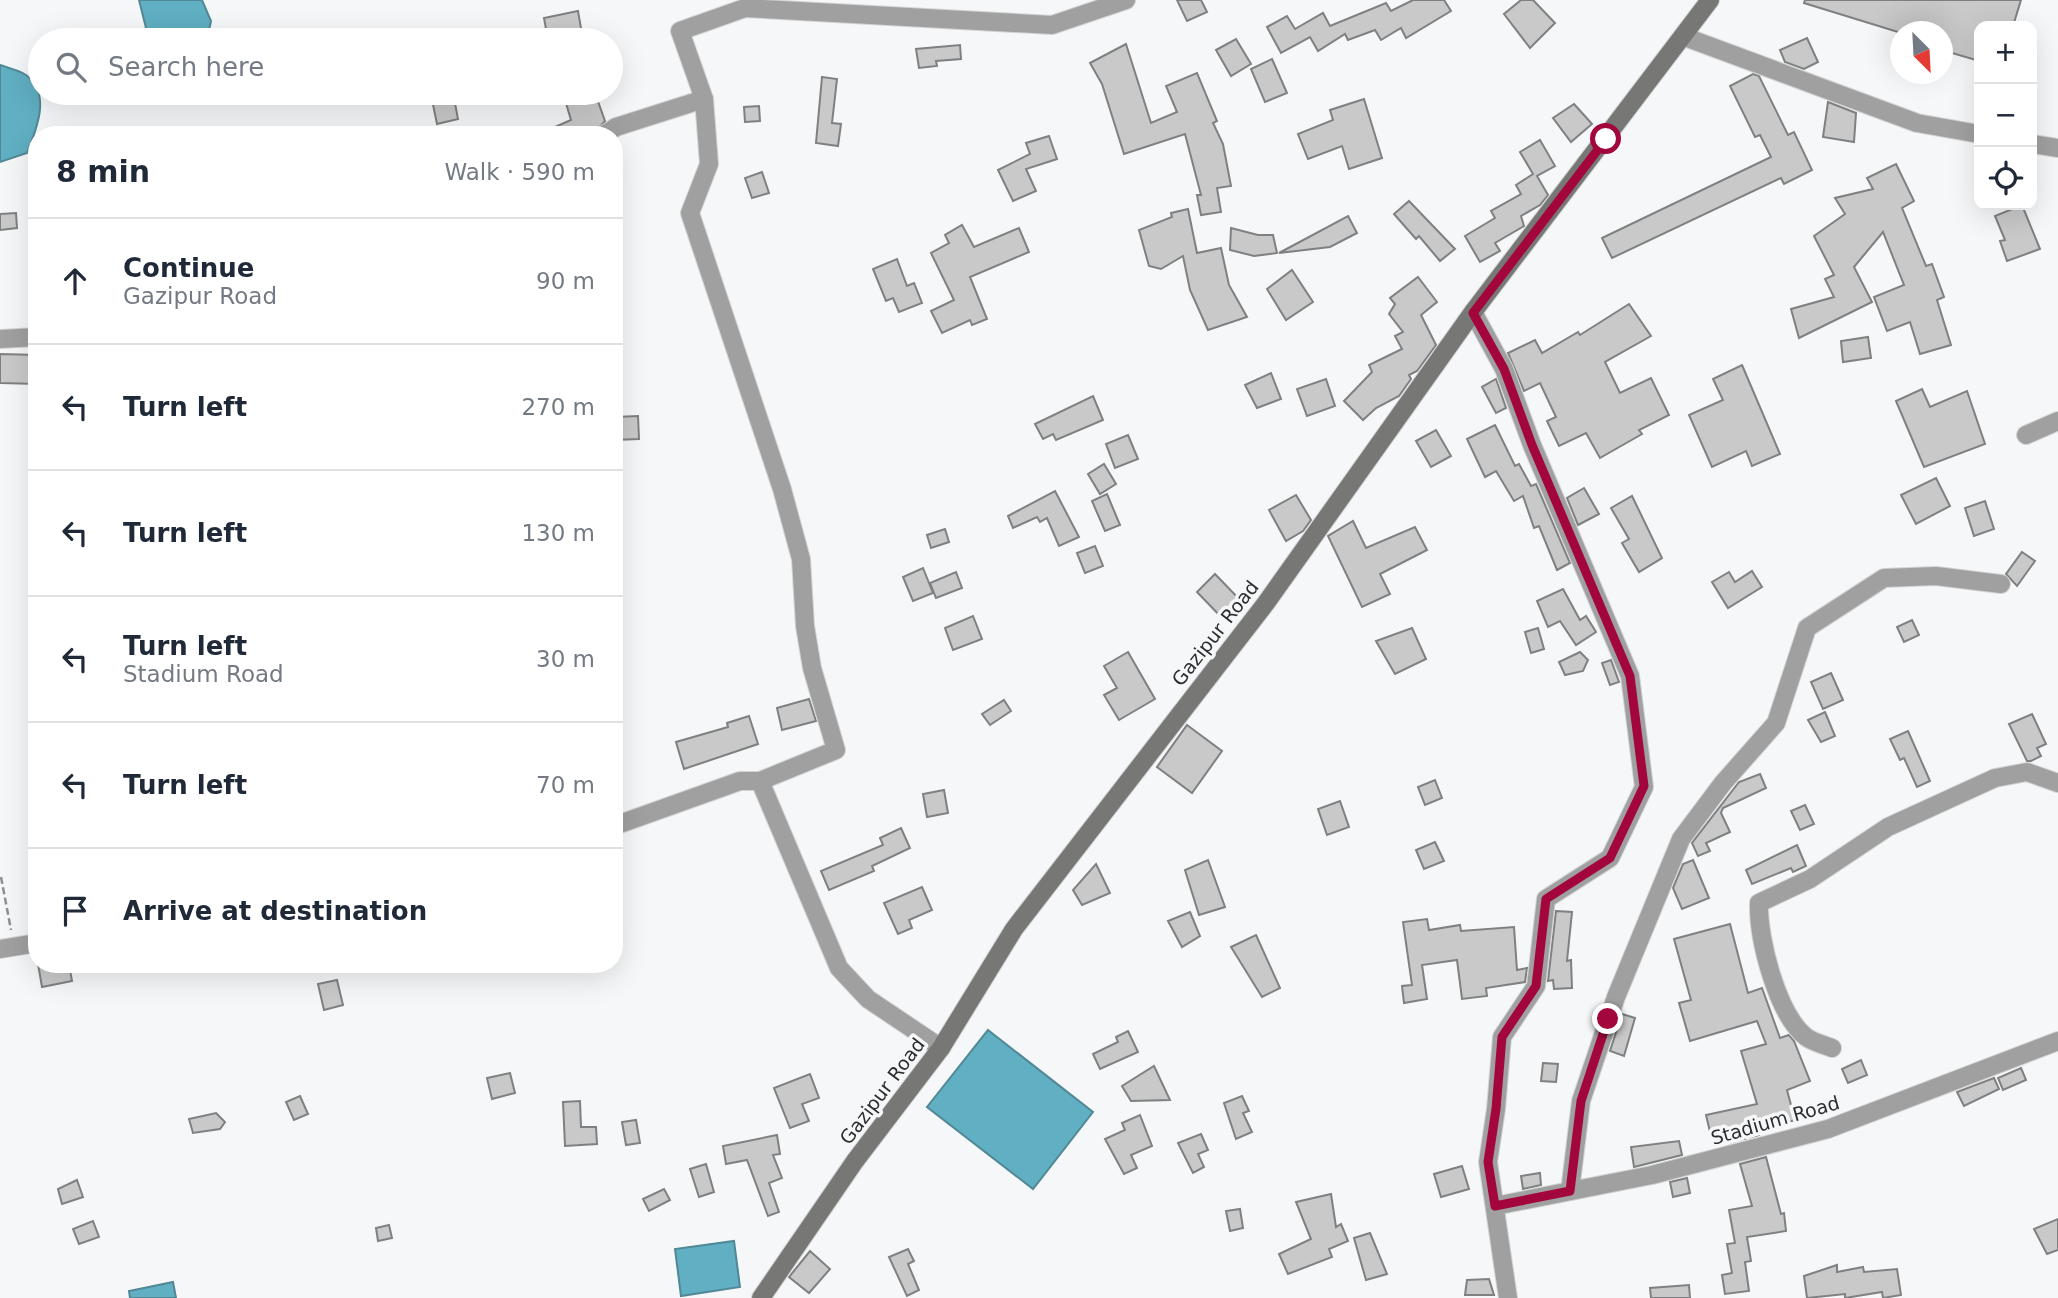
<!DOCTYPE html>
<meta charset="utf-8">
<style>
:root{--surface:#fff;--page:#f6f6f7;--text:#1f2937;--muted:#747a83;--line:#e0e1e3}
body{margin:0;font-family:"DejaVu Sans",sans-serif;background:var(--page);color:var(--text)}
.controls{position:absolute;right:21px;top:21px;display:grid;overflow:hidden;border-radius:14px;box-shadow:0 7px 28px #0002}
.controls button{width:63px;height:63px;display:grid;place-items:center;padding:0;border:0;border-bottom:2px solid var(--line);background:var(--surface);color:var(--text);font:35px sans-serif}
.compass{position:absolute;left:1890px;top:21px;width:63px;height:63px;border-radius:50%;background:var(--surface);box-shadow:0 7px 28px #0002;rotate:156deg}
.stop{position:absolute;width:21px;height:21px;margin:-16px;border:5px solid #a3063d;border-radius:50%;background:#fff}
.stop.end{background:#a3063d;border-color:#fff;box-shadow:0 2px 7px #0008}
.list{margin:0;padding:0;list-style:none}
h2{display:flex;justify-content:space-between;align-items:center;height:91px;margin:0;padding:0 28px;font-size:30px}
h2 small{font-size:23px;font-weight:400;color:var(--muted)}
.list li{display:grid;grid-template-columns:46px 1fr auto;gap:21px;align-items:center;box-sizing:border-box;height:126px;padding:0 28px;border-top:2px solid var(--line)}
.list b{display:block;font-size:26px;white-space:nowrap}
.list p{margin:0;font-size:23px;white-space:nowrap;color:var(--muted)}
.list em{font-size:23px;font-style:normal;color:var(--muted)}
.icon{flex:none;width:38px;height:38px;fill:none;stroke:currentColor;stroke-width:2;stroke-linecap:round;stroke-linejoin:round}
.map{position:relative;flex:none;width:2058px;height:1298px;overflow:hidden}
.search{position:absolute;background:var(--surface);box-shadow:0 7px 28px #0002;left:28px;top:28px;width:595px;height:77px;display:flex;align-items:center;gap:18px;box-sizing:border-box;padding:0 24px;border-radius:38px;color:var(--muted);font-size:26px}
.panel{position:absolute;background:var(--surface);box-shadow:0 7px 28px #0002;left:28px;top:126px;width:595px;height:847px;border-radius:28px}
.map>svg:first-child{display:block}
</style>
<div class="map">
<svg width="2058" height="1298" viewBox="0 0 2058 1298">
<rect width="100%" height="100%" fill="#f6f7f8"/>
<g fill="#60afc2" stroke="#518896" stroke-width="2">
<polygon points="139,0 202,0 211,21 207,40 149,40"/>
<path d="M0,65c8,3 19,5 26,10 26,19 10,55 1,78l-27,9z"/>
<polygon points="988,1030 1093,1112 1033,1189 927,1107"/>
<polygon points="734,1241 740,1287 681,1296 675,1249"/>
<polygon points="173,1282 176,1298 130,1298 129,1291"/>
</g>
<g fill="#c9c9ca" stroke="#7f8081" stroke-width="2">
<polygon points="1177,0 1201,0 1207,12 1187,21"/>
<polygon points="1413,0 1444,0 1451,11 1406,38 1401,28 1381,40 1375,30 1348,40 1345,34 1318,51 1310,37 1281,53 1267,27 1287,16 1295,29 1323,13 1330,26 1386,3 1391,11"/>
<polygon points="1521,0 1533,0 1555,23 1530,48 1504,14"/>
<polygon points="1805,0 2021,0 2013,26 1979,26 1979,61 1942,50 1942,32 1898,32 1804,3"/>
<polygon points="578,11 583,40 548,40 544,18"/>
<polygon points="1807,38 1818,62 1804,69 1785,62 1780,50"/>
<polygon points="1236,39 1251,64 1231,76 1216,50"/>
<polygon points="1126,44 1151,123 1177,112 1166,86 1197,73 1217,121 1213,123 1223,144 1231,186 1217,188 1221,212 1201,215 1197,195 1201,195 1185,134 1124,154 1102,84 1090,63"/>
<polygon points="960,45 961,59 936,61 937,66 919,68 916,49"/>
<polygon points="1272,59 1287,93 1265,102 1251,69"/>
<polygon points="1753,74 1759,76 1788,135 1794,132 1812,170 1784,184 1781,178 1612,258 1602,238 1771,157 1760,135 1755,137 1730,86"/>
<polygon points="822,77 837,79 832,123 841,124 838,146 816,143"/>
<polygon points="453,93 458,119 437,124 431,95"/>
<polygon points="563,93 595,93 605,121 593,135 537,135 571,120"/>
<polygon points="1364,99 1382,158 1349,169 1342,146 1308,159 1298,134 1333,120 1330,110"/>
<polygon points="1828,102 1856,113 1854,142 1823,137"/>
<polygon points="1574,104 1592,124 1571,142 1553,118"/>
<polygon points="759,106 760,121 745,122 744,107"/>
<polygon points="1049,136 1057,159 1026,169 1036,191 1013,201 998,170 1030,154 1026,143"/>
<polygon points="1540,140 1555,166 1537,176 1548,195 1540,205 1521,216 1524,226 1495,243 1500,251 1480,262 1465,236 1495,218 1491,211 1521,194 1516,185 1533,174 1520,152"/>
<polygon points="1896,164 1914,201 1902,208 1926,266 1932,264 1944,297 1937,300 1951,345 1920,354 1910,322 1887,331 1874,297 1904,285 1883,232 1854,267 1872,302 1799,338 1791,309 1834,297 1825,279 1834,275 1814,236 1845,214 1835,198 1873,189 1867,178"/>
<polygon points="762,172 769,193 752,198 745,178"/>
<polygon points="1409,201 1455,249 1440,261 1419,236 1416,239 1394,214"/>
<polygon points="2022,205 2040,249 2007,261 2000,241 2005,240 1995,216"/>
<polygon points="1188,209 1197,253 1221,248 1229,285 1247,317 1208,330 1190,290 1183,256 1161,269 1149,266 1139,230 1172,217 1171,213"/>
<polygon points="16,213 17,228 0,230 0,214"/>
<polygon points="1348,216 1357,233 1330,247 1279,253"/>
<polygon points="962,225 974,247 1019,228 1029,252 970,277 987,319 972,325 970,320 942,333 931,311 954,300 931,253 949,243 945,235"/>
<polygon points="1231,228 1258,235 1273,235 1277,253 1254,256 1230,250"/>
<polygon points="897,259 907,286 914,283 922,303 899,312 893,298 886,301 873,269"/>
<polygon points="1292,270 1313,302 1286,320 1267,289"/>
<polygon points="1418,277 1437,302 1421,315 1436,345 1417,371 1409,375 1411,379 1399,396 1376,408 1363,420 1344,401 1372,372 1369,365 1402,349 1395,336 1403,332 1389,314 1395,304 1390,298"/>
<polygon points="1629,304 1651,336 1605,362 1620,393 1651,378 1669,415 1639,430 1642,434 1600,458 1586,433 1559,446 1547,421 1556,417 1540,383 1524,391 1508,353 1535,340 1542,353 1578,332 1580,335"/>
<polygon points="1868,337 1871,358 1843,362 1841,341"/>
<polygon points="0,354 37,355 37,384 0,383"/>
<polygon points="1742,365 1780,454 1752,466 1746,451 1712,467 1689,415 1723,400 1713,379"/>
<polygon points="1271,373 1281,399 1257,408 1245,385"/>
<polygon points="1326,379 1335,406 1307,416 1297,389"/>
<polygon points="1496,379 1506,408 1496,413 1482,387"/>
<polygon points="1922,389 1930,407 1967,391 1985,444 1924,467 1896,401"/>
<polygon points="1093,396 1103,420 1056,440 1053,434 1043,439 1035,424"/>
<polygon points="638,416 639,439 614,440 614,417"/>
<polygon points="1495,425 1515,466 1519,464 1531,486 1536,484 1570,563 1557,570 1539,526 1534,528 1523,496 1514,501 1496,471 1485,477 1467,439"/>
<polygon points="1436,430 1451,456 1431,467 1416,441"/>
<polygon points="1128,435 1138,459 1115,468 1106,444"/>
<polygon points="1104,464 1116,484 1100,494 1088,474"/>
<polygon points="1936,478 1950,506 1916,524 1901,495"/>
<polygon points="1584,488 1599,514 1578,525 1567,498"/>
<polygon points="1055,491 1079,537 1059,546 1047,518 1040,522 1037,517 1013,528 1008,516"/>
<polygon points="1107,494 1120,525 1105,531 1092,501"/>
<polygon points="1296,495 1311,520 1303,531 1286,541 1269,510"/>
<polygon points="1632,496 1662,558 1639,572 1622,543 1629,539 1611,508"/>
<polygon points="1985,501 1994,529 1974,536 1965,508"/>
<polygon points="1353,521 1366,548 1415,527 1427,550 1380,574 1390,594 1362,607 1328,536"/>
<polygon points="945,529 949,542 931,548 927,535"/>
<polygon points="1095,546 1103,566 1085,573 1077,553"/>
<polygon points="2022,552 2035,561 2017,586 2006,574"/>
<polygon points="923,568 933,593 913,601 903,577"/>
<polygon points="1752,571 1762,587 1728,608 1712,582 1729,572 1735,582"/>
<polygon points="956,572 962,588 936,598 930,583"/>
<polygon points="1215,574 1242,602 1224,620 1197,592"/>
<polygon points="1563,589 1580,620 1586,616 1596,632 1576,645 1560,621 1548,627 1537,601"/>
<polygon points="973,616 982,639 953,650 945,628"/>
<polygon points="1912,620 1919,635 1904,642 1897,627"/>
<polygon points="1412,628 1426,659 1395,674 1376,641"/>
<polygon points="1538,628 1544,649 1531,653 1525,632"/>
<polygon points="1128,652 1155,699 1119,720 1104,695 1117,688 1104,666"/>
<polygon points="1580,652 1588,660 1583,671 1565,675 1559,662"/>
<polygon points="1611,660 1619,682 1610,685 1602,663"/>
<polygon points="1831,673 1843,700 1823,709 1811,682"/>
<polygon points="809,699 816,721 782,730 777,708"/>
<polygon points="1004,700 1011,711 990,725 982,714"/>
<polygon points="1825,712 1835,736 1821,742 1808,720"/>
<polygon points="2032,714 2046,744 2037,748 2041,756 2031,761 2027,761 2009,724"/>
<polygon points="749,716 758,744 684,769 676,742 728,727 727,723"/>
<polygon points="1187,725 1222,751 1192,793 1157,767"/>
<polygon points="1908,731 1930,781 1917,787 1904,758 1900,760 1890,739"/>
<polygon points="1760,774 1766,788 1723,808 1721,813 1730,832 1706,843 1710,851 1698,856 1692,843 1739,782"/>
<polygon points="1435,780 1442,798 1425,805 1418,787"/>
<polygon points="944,790 948,813 927,817 923,794"/>
<polygon points="1340,801 1349,827 1327,835 1318,809"/>
<polygon points="1805,805 1814,824 1800,830 1791,811"/>
<polygon points="901,828 910,848 872,866 874,871 829,890 821,871 883,845 880,838"/>
<polygon points="1435,842 1444,861 1424,869 1416,850"/>
<polygon points="1797,845 1806,866 1793,872 1791,868 1752,884 1746,870"/>
<polygon points="1208,860 1225,907 1199,915 1185,870"/>
<polygon points="1693,860 1709,898 1682,909 1673,888 1683,864"/>
<polygon points="1096,864 1110,893 1082,905 1073,890"/>
<polygon points="922,887 932,910 909,920 912,928 898,934 884,903"/>
<polygon points="1556,911 1572,912 1567,961 1571,960 1572,988 1554,989 1553,980 1548,981"/>
<polygon points="1190,912 1200,936 1182,947 1168,921"/>
<polygon points="1427,919 1429,930 1460,925 1461,931 1514,927 1517,970 1527,968 1525,982 1486,988 1487,996 1462,999 1457,960 1422,965 1427,999 1404,1003 1402,986 1412,985 1403,922"/>
<polygon points="1730,924 1748,993 1762,988 1780,1038 1789,1035 1794,1041 1810,1081 1787,1090 1795,1120 1758,1131 1759,1135 1729,1143 1728,1132 1711,1136 1706,1115 1757,1104 1741,1051 1766,1044 1757,1021 1690,1041 1679,1003 1691,1000 1674,939"/>
<polygon points="1256,935 1280,988 1262,997 1231,947"/>
<polygon points="38,964 69,964 72,981 42,987"/>
<polygon points="337,980 343,1005 324,1010 318,984"/>
<polygon points="1622,1014 1635,1018 1624,1056 1610,1051"/>
<polygon points="1128,1031 1138,1052 1100,1069 1093,1054 1118,1042 1116,1037"/>
<polygon points="1861,1060 1867,1075 1848,1083 1842,1069"/>
<polygon points="1543,1063 1558,1064 1556,1082 1541,1081"/>
<polygon points="1154,1066 1170,1100 1131,1101 1122,1086"/>
<polygon points="2021,1068 2026,1080 2003,1090 1998,1078"/>
<polygon points="510,1073 515,1093 492,1099 487,1078"/>
<polygon points="810,1074 819,1098 802,1104 809,1121 790,1128 774,1088"/>
<polygon points="1994,1078 1999,1089 1964,1106 1957,1092"/>
<polygon points="300,1096 308,1114 294,1120 286,1102"/>
<polygon points="1242,1096 1249,1111 1243,1113 1252,1132 1236,1139 1224,1103"/>
<polygon points="580,1101 581,1127 596,1127 597,1144 565,1146 563,1102"/>
<polygon points="216,1113 225,1122 220,1129 193,1133 189,1119"/>
<polygon points="1140,1115 1152,1146 1131,1155 1137,1168 1124,1174 1105,1139 1125,1130 1122,1123"/>
<polygon points="636,1120 640,1143 626,1145 622,1122"/>
<polygon points="1201,1134 1208,1150 1198,1154 1204,1167 1193,1173 1178,1143"/>
<polygon points="777,1135 780,1154 773,1155 782,1178 769,1183 779,1212 768,1216 747,1160 726,1164 723,1146"/>
<polygon points="1679,1141 1682,1155 1634,1167 1631,1147"/>
<polygon points="1766,1157 1781,1214 1784,1213 1786,1231 1747,1237 1751,1261 1745,1262 1749,1291 1725,1294 1722,1275 1732,1273 1727,1244 1735,1243 1729,1210 1752,1206 1740,1164"/>
<polygon points="706,1164 714,1192 699,1197 690,1169"/>
<polygon points="1462,1166 1469,1189 1441,1197 1434,1174"/>
<polygon points="1540,1173 1541,1185 1523,1189 1521,1176"/>
<polygon points="1687,1178 1690,1193 1673,1197 1670,1182"/>
<polygon points="77,1180 83,1197 62,1204 58,1189"/>
<polygon points="664,1189 670,1200 649,1211 643,1199"/>
<polygon points="1331,1194 1336,1227 1341,1224 1348,1241 1329,1249 1332,1257 1288,1274 1279,1254 1311,1239 1296,1202"/>
<polygon points="1240,1209 1243,1228 1230,1231 1226,1211"/>
<polygon points="2058,1219 2058,1250 2047,1254 2034,1229"/>
<polygon points="93,1221 99,1237 79,1244 73,1229"/>
<polygon points="389,1225 392,1238 378,1241 376,1228"/>
<polygon points="1370,1233 1387,1274 1366,1280 1354,1238"/>
<polygon points="908,1249 914,1261 908,1264 919,1290 907,1296 889,1257"/>
<polygon points="810,1251 830,1269 809,1293 789,1277"/>
<polygon points="1837,1265 1837,1272 1863,1267 1864,1272 1897,1269 1901,1295 1883,1298 1882,1292 1845,1298 1845,1294 1807,1298 1804,1276"/>
<polygon points="1489,1279 1494,1295 1465,1295 1467,1280"/>
<polygon points="1689,1285 1690,1298 1651,1298 1650,1288"/>
</g>
<g fill="none" stroke-linecap="round" stroke-linejoin="round">
<g stroke="#d2d3d4" stroke-width="20">
<g id="street">
<polyline points="1685,37 1917,123 1979,134"/>
<polyline points="604,135 616,127 704,99"/>
<polyline points="2032,144 2058,148"/>
<polyline points="1473,312 1504,369 1532,445 1630,676 1644,787 1610,858 1546,899 1536,986 1502,1037 1496,1109 1488,1162 1508,1298"/>
<polyline points="0,339 37,337"/>
<polyline points="2026,435 2058,421"/>
<polyline points="760,781 836,750 812,668 805,626 801,559 782,489 690,213 709,164 704,99 680,31 745,8 1052,25 1126,0"/>
<polyline points="614,826 740,781 760,781 839,968 868,999 941,1048"/>
<polyline points="0,949 37,943"/>
<path d="M1832,1048c-8,-3 -19,-6 -26,-11 -29,-23 -48,-98 -47,-134l51,-24 78,-52 107,-49 32,-6 31,11"/>
<polyline points="1570,1191 1581,1101 1616,997 1681,839 1723,783 1776,723 1807,628 1884,578 1936,576 2001,584"/>
<polyline points="1495,1206 1652,1175 1828,1129 2058,1041"/>
</g>
</g>
<g stroke="#d2d3d4" stroke-width="20">
<polyline id="secondary" points="761,1298 855,1161 941,1048 1014,929 1266,603 1473,312 1710,0"/>
</g>
<polyline stroke="#8f9091" stroke-width="2.5" stroke-dasharray="7 3.5" stroke-linecap="butt" points="1,877 11,930"/>
<use href="#street" stroke="#a0a0a0" stroke-width="18"/>
<use href="#secondary" stroke="#777776" stroke-width="18"/>
</g>
<g fill="none" stroke-linecap="round" stroke-linejoin="round">
<polyline stroke="#a3063d" stroke-width="9" points="1606,139 1473,313 1504,369 1532,445 1630,676 1644,786 1610,858 1546,899 1536,986 1502,1037 1496,1109 1488,1162 1495,1206 1570,1191 1581,1101 1608,1019"/>
</g>
<g text-anchor="middle" stroke-width="7" stroke-linejoin="round" paint-order="stroke">
<g font-size="19" fill="#2d2d2e" stroke="#f6f7f8">
<text transform="translate(1215 633) rotate(-52)" y="7">Gazipur Road</text>
<text transform="translate(882 1091) rotate(-53)" y="7">Gazipur Road</text>
<text transform="translate(1775 1120) rotate(-16)" y="7">Stadium Road</text>
</g>
</g>
</svg>
<div class="controls">
<button>+</button>
<button>−</button>
<button><svg class="icon" aria-label="locate" viewBox="0 0 24 24"><circle cx="12" cy="12" r="6"/><path d="M12 2v4M12 18v4M2 12h4M18 12h4"/></svg></button>
</div>
<svg class="compass" viewBox="-18 -18 36 36"><path d="M0-13l5 13h-10z" fill="#e53935"/><path d="M0 13l5-13h-10z" fill="#747a83"/></svg>
<div class="stop" style="left:1606px;top:139px"></div>
<div class="stop end" style="left:1608px;top:1019px"></div>
<div class="search"><svg class="icon" aria-label="search" viewBox="0 0 24 24"><circle cx="10" cy="10" r="6"/><path d="M15 15l6 6"/></svg>Search here</div>
<section class="panel">
<h2>8 min<small>Walk · 590 m</small></h2>
<ul class="list">
<li><svg class="icon" aria-label="ahead" viewBox="0 0 24 24"><path d="M12 20V5M6 11l6-6 6 6"/></svg><div><b>Continue</b><p>Gazipur Road</p></div><em>90 m</em></li>
<li><svg class="icon" aria-label="left" viewBox="0 0 24 24"><path d="M17 20v-9H6M10 6l-5 5 5 5"/></svg><div><b>Turn left</b></div><em>270 m</em></li>
<li><svg class="icon" aria-label="left" viewBox="0 0 24 24"><path d="M17 20v-9H6M10 6l-5 5 5 5"/></svg><div><b>Turn left</b></div><em>130 m</em></li>
<li><svg class="icon" aria-label="left" viewBox="0 0 24 24"><path d="M17 20v-9H6M10 6l-5 5 5 5"/></svg><div><b>Turn left</b><p>Stadium Road</p></div><em>30 m</em></li>
<li><svg class="icon" aria-label="left" viewBox="0 0 24 24"><path d="M17 20v-9H6M10 6l-5 5 5 5"/></svg><div><b>Turn left</b></div><em>70 m</em></li>
<li><svg class="icon" aria-label="arrive" viewBox="0 0 24 24"><path d="M6 21V4h12l-3 4 3 4H6"/></svg><div><b>Arrive at destination</b></div></li>
</ul>
</section>
</div>
